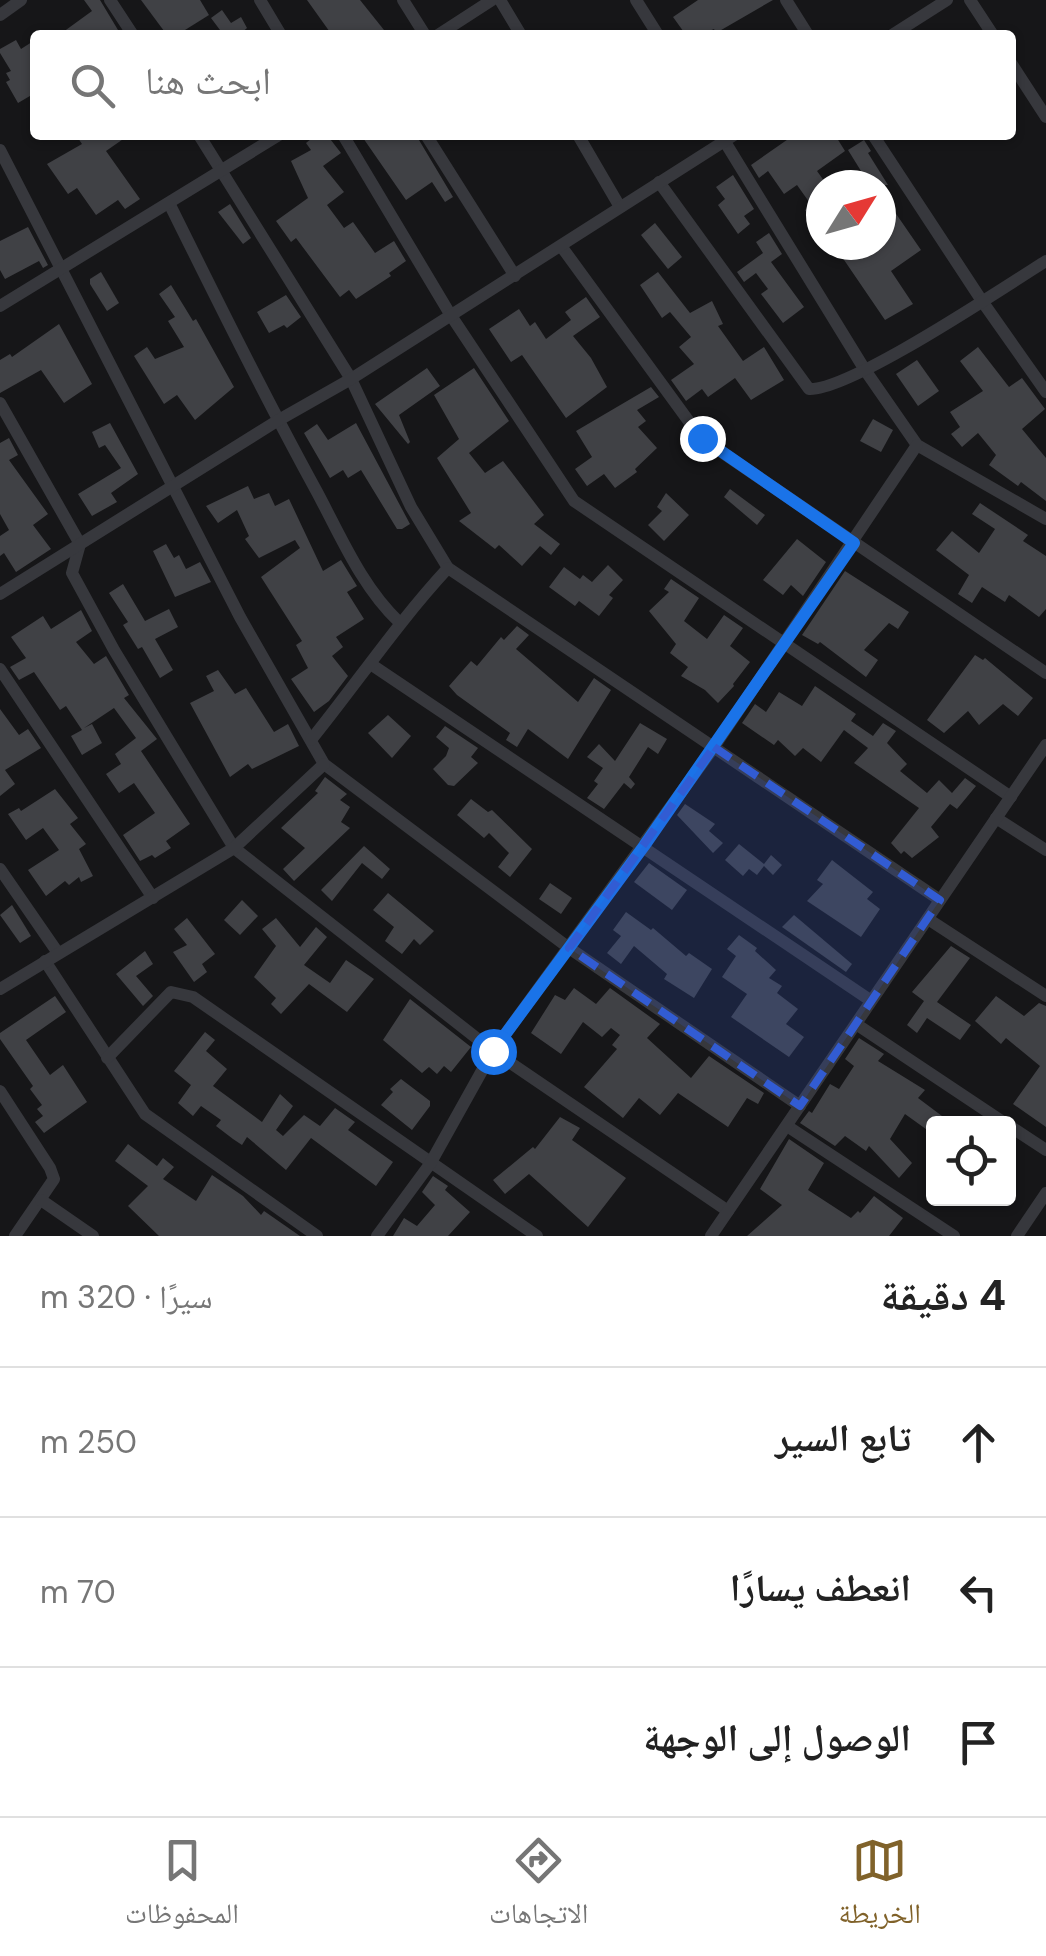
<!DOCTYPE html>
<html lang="ar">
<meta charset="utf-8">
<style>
:root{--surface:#fff;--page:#f6f6f6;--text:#222;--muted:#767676;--line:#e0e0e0;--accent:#80622a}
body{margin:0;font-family:"DM Sans","Noto Naskh Arabic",sans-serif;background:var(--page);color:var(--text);direction:rtl}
.controls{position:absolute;right:30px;bottom:30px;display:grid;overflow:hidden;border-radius:10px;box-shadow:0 2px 8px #0004}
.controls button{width:90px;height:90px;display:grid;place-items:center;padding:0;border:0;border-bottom:2px solid var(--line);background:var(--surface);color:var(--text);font:50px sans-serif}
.compass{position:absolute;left:806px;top:170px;width:90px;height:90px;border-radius:50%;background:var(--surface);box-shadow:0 2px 8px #0004;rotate:53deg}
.stop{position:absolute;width:30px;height:30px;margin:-22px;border:8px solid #1a73e8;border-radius:50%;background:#fff}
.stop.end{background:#1a73e8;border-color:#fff;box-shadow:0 2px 10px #0008}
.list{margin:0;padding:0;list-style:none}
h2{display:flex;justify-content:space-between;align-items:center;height:130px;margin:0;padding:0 40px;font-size:42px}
h2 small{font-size:32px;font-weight:400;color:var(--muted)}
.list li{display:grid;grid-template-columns:65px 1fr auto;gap:30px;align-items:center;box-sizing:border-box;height:150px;padding:0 40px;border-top:2px solid var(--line)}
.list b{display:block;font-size:38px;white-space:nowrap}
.list em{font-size:32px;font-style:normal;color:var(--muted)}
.icon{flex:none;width:55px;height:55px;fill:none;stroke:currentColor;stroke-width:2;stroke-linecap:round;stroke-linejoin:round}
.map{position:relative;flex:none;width:1046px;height:1236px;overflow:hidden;direction:ltr}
.search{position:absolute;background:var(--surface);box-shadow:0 2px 8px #0004;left:30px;right:30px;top:30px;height:110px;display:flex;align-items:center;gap:25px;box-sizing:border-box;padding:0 35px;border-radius:10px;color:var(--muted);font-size:38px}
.sheet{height:580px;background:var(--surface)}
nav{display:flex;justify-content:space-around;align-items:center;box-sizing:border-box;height:140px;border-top:2px solid var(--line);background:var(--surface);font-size:28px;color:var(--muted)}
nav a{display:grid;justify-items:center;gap:5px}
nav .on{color:var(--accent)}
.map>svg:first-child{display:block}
</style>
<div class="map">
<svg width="1046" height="1236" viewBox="0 0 1046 1236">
<rect width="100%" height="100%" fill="#161618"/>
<g fill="#404145">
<polygon points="84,0 100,0 121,35 59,35 92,11"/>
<polygon points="141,0 200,0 209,15 177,35 167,35"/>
<polygon points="307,0 360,0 388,35 332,35"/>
<polygon points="698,0 773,0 716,33 714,29 700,35 686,35 673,17"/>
<polygon points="222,10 231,23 241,17 247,28 239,35 211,35 220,30 211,18"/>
<polygon points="16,40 21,49 35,40 35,93 18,103 6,82 10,80 6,73 11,71 0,53 0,49"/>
<polygon points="76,135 129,135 106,151 140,199 125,209 118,200 96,215 77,188 68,194 47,164 82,144"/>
<polygon points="316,135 327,135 341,153 323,166 344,192 327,205 344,228 353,222 375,253 394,241 406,261 389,273 391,276 356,299 349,290 340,297 296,238 291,242 276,221 308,198 291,161 311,150 306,143"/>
<polygon points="361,135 416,135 453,197 445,202 432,182 406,200"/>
<polygon points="794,135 835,135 845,151 817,171 827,185 821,185 821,233 805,210 812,206 797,185 784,194 768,171 759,178 751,165"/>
<polygon points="864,140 871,151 868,153 888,185 868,185 859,172 861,171 848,150"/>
<polygon points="733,175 754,209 744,216 750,224 738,234 718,205 725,199 716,187"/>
<polygon points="881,192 921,250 891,271 913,304 885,320 840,254 854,245 881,245 881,230 888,226 885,222 881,224"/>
<polygon points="230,204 251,238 243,244 218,212"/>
<polygon points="655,223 682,257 668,269 641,235"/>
<polygon points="28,227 48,265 43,268 39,261 5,279 0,270 0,241"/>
<polygon points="769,233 782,254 771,262 804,307 783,323 761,294 768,289 756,273 744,282 737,272 763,253 756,242"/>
<polygon points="101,272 119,303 107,311 90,284 90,279"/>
<polygon points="658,272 690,313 712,301 723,324 718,326 743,361 764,347 784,380 751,400 735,378 708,397 702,389 686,401 671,380 694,364 679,347 691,337 670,312 662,318 640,285"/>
<polygon points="171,285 193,321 196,319 234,387 195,420 177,395 164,404 134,356 147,347 155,359 184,347 168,321 175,317 159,294"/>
<polygon points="286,295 301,317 287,328 284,325 269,333 257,312"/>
<polygon points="586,297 600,317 573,336 591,358 607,387 566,418 522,355 511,362 489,329 519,309 530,326 535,322 546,339 571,320 565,312"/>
<polygon points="59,324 92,384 64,403 41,370 0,393 0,360 10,354 12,357"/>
<polygon points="978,347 1009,387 1022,378 1045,409 1022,429 1046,458 1046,501 1021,482 1018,486 989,465 996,455 978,433 962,447 951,434 960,427 950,412 983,391 960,361"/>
<polygon points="917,360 939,391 918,406 896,374"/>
<polygon points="427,368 440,386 399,415 410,442 408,444 375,404"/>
<polygon points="474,368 509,421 469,453 485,473 503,461 544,515 534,524 560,544 551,555 540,546 522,566 499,545 495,549 459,521 471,513 437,458 459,439 434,395"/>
<polygon points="651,387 659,397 637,410 646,421 638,427 657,448 635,469 637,472 615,488 604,474 587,486 575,469 592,457 576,431"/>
<polygon points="873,419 893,430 881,452 860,441"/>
<polygon points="110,423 138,474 111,493 117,502 92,516 78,494 121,468 105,445 99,448 92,432"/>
<polygon points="356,423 410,524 402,529 397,529 361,470 348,478 343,470 330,478 304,433 317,424 328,440"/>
<polygon points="9,438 18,455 9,460 48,514 33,525 51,549 16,572 4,553 0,556 0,536 9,530 0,514 0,443"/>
<polygon points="248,486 254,499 269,493 275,506 289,499 323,571 341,560 357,586 347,592 364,619 336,637 343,647 332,656 348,676 329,701 314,712 291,679 308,668 296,645 302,641 261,577 300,548 295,540 259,558 245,539 249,536 237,510 218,523 206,506"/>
<polygon points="730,489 765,515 757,525 724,497"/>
<polygon points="666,493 689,515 664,541 648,525 662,511 657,507"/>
<polygon points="980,503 1028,535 1023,541 1046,556 1046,609 1039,617 1009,595 1005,602 982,587 972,603 958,594 969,575 936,550 952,531 979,553 995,529 972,514"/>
<polygon points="797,539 826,562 803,596 791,585 783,595 763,580"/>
<polygon points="166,544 174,558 179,555 186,569 200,562 211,582 175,597 153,551"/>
<polygon points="608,565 623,580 609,595 613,598 599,616 579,601 575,606 549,587 564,567 580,579 583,575 592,582"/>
<polygon points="845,571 909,612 898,629 889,623 864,650 878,660 866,677 820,642 818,644 802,635"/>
<polygon points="671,579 699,598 684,621 707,639 724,615 743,628 730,646 750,662 733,684 734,686 718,703 705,690 681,676 688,667 670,653 676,644 649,611 669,592 664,589"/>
<polygon points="123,584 145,621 169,609 178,627 155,639 173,670 160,678 142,647 138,649 123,625 128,622 109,593"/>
<polygon points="81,610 92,631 76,642 94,664 106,656 129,695 124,698 157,739 141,751 190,824 166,841 171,848 155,858 152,855 140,861 123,835 155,813 134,783 119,793 106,774 121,764 115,754 136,738 114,708 84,728 92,724 102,743 82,755 71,736 82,730 66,706 60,710 34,672 19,680 10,667 26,658 11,637 43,616 51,629"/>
<polygon points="517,626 529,635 516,649 578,702 594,678 611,690 568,759 528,729 517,747 506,740 510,733 457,695 449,686 471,661 477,666 501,637 504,640"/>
<polygon points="975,655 983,660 985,658 1033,698 1018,716 1003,704 979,725 968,711 944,733 927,720"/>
<polygon points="218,670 235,694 246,688 274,732 288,724 299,746 252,769 248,764 230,777 190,703 214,691 206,676"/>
<polygon points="815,686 856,714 851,721 873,736 883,723 896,731 887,743 907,764 900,771 927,793 939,780 952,793 965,778 976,786 957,809 950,804 931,827 939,837 912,858 904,851 901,854 891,843 919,808 854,763 868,748 844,730 821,762 803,748 795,756 778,740 774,745 742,723 755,704 766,712 779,692 802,706"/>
<polygon points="0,709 19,735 28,729 41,748 5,770 15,784 0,796"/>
<polygon points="388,715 411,736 392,758 368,733"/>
<polygon points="640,723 667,739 658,754 648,747 629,777 635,784 631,789 624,783 604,809 587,798 598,784 594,781 603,768 587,757 599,744 615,761"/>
<polygon points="445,726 478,748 471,757 478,763 454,786 448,785 433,769 446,756 449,748 436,737"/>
<polygon points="325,777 347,794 340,800 350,807 341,822 350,828 294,881 283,869 305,848 281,828 318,793 315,791"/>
<polygon points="55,789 78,818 70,824 86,844 79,849 93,876 81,882 79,877 69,885 65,881 46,896 28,870 59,850 43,828 26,840 8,814 19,808 21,811"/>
<polygon points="471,799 488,812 492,810 532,849 510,877 498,867 509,853 489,833 484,838 457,815"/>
<polygon points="685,804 715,824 709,831 723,843 713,853 677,815"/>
<polygon points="739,844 764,864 771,855 782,865 773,875 764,866 757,875 749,869 743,876 725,860"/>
<polygon points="364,846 390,869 382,879 362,863 332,901 321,890"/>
<polygon points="832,860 873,892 867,899 880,909 861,937 807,901 823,884 817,880"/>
<polygon points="649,863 687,890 672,910 634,882"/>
<polygon points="550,883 572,898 561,914 539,899"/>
<polygon points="388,893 434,931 420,945 414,939 402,954 385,941 394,927 373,910"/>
<polygon points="242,900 258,916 240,935 224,920"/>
<polygon points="12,905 31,936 20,943 0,915"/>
<polygon points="626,912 651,930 653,928 686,956 689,953 712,969 694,998 664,979 667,974 634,946 621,964 607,953 621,936 613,930"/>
<polygon points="794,915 852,964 846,972 782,927"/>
<polygon points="187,918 215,954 202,964 207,972 194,982 173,952 187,945 174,929"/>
<polygon points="276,918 300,947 316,927 327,937 304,965 330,983 346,960 374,979 347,1012 309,984 281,1014 271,1004 276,998 254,977 276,946 262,929"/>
<polygon points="739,935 757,948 755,951 776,970 769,978 782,986 777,993 798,1009 786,1024 804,1037 789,1057 731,1017 747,994 722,977 736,956 727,949"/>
<polygon points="951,946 970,958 937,1002 971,1025 960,1040 927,1018 917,1033 907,1025 924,1001 912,992"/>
<polygon points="145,951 153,964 136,976 153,996 143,1006 116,974"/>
<polygon points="574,988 596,1004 610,988 660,1024 647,1038 691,1078 709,1056 764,1093 758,1104 747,1098 728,1127 678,1093 660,1115 639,1098 623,1118 584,1087 617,1049 612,1045 620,1035 611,1028 602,1037 583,1022 561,1054 531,1033 555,995 565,1000"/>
<polygon points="55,996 66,1012 26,1040 50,1075 63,1065 87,1102 44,1133 35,1122 43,1116 37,1109 42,1105 30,1089 33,1086 0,1039 0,1033"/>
<polygon points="996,996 1024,1016 1039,1003 1046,1006 1046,1127 1013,1104 1040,1066 1006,1038 1001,1044 975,1021"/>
<polygon points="410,999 471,1047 451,1072 444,1066 437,1074 429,1067 422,1073 383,1040"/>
<polygon points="205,1032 215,1040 206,1051 227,1069 213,1086 262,1122 280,1094 293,1106 276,1130 283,1136 304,1115 320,1126 335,1108 355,1122 348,1130 393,1162 376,1186 311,1138 286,1170 247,1137 242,1145 233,1139 216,1126 221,1120 201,1106 193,1116 178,1103 191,1085 174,1071"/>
<polygon points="859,1038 884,1054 878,1061 925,1090 918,1098 942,1116 934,1124 930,1132 905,1114 890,1139 912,1163 899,1178 869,1146 866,1151 845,1136 835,1146 800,1123 809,1111 812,1113 830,1084 839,1089 854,1066 845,1059"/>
<polygon points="401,1079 430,1101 430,1106 412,1130 381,1105 393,1092 390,1089"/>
<polygon points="560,1117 580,1128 572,1140 626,1178 588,1227 529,1174 505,1194 493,1180 533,1147 535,1149"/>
<polygon points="789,1139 824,1163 808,1190 851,1218 858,1211 860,1213 874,1196 903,1218 889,1236 747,1236 782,1205 760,1189"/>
<polygon points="128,1144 157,1166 163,1158 174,1167 163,1179 196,1201 212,1175 243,1196 261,1215 264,1211 300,1236 159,1236 128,1206 148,1186 115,1161"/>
<polygon points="433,1176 448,1186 445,1190 470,1212 448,1236 393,1236 404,1218 417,1226 435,1205 422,1192"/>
</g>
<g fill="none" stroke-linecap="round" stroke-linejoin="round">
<g stroke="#37383d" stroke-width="12">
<polyline points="110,0 133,35"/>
<polyline points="260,0 281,35"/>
<polyline points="403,0 425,35"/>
<polyline points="500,0 521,35"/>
<polyline points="636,0 658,35"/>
<polyline points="786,0 808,35"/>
<polyline points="970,0 993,35"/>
<polyline points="0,15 21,0"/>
<polyline points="438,35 492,0"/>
<polyline points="892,35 947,0"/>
<polyline points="1011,63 1046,117"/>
<polyline points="199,135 351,379 411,507 448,568 940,900"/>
<polyline points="343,135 450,314 574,501 1011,797"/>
<polyline points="426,135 515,276"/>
<polyline points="578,135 620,207"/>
<polyline points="873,135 982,301 1046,392"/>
<polyline points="722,137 865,370 917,445 1046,519"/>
<polyline points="0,150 240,617 324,764 569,948 800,1106"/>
<path d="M659,182l150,207c41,2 195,-102 237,-128"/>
<path d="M169,203c48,97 96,194 148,289 24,45 45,95 82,130"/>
<polyline points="561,246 701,438 1046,673"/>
<polyline points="0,306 279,135"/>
<polyline points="0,403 80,544 72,573 114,650 234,848 493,1051 728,1211"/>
<polyline points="0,594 277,421 351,379 734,135"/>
<polyline points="372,665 870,1000"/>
<polyline points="0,669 153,898"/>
<path d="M311,740c46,-57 87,-118 137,-172"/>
<polyline points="996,818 1046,850"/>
<polyline points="0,869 58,953"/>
<polyline points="928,919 1046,996"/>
<polyline points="45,961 145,1114 317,1236"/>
<polyline points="0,989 234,848 324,764"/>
<polyline points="856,1024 1006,1124"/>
<polyline points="107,1058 171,992 193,997 537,1236"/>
<polyline points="0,1091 50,1168 54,1179 15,1236"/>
<polyline points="1008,1125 1046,1150"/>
<polyline points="787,1126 954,1236"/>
<polyline points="41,1200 93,1236"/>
<polyline points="377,1236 430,1164 493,1051 714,747 917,445"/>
<polyline points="711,1236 1046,745"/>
<polyline points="1017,1236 1046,1193"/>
</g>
</g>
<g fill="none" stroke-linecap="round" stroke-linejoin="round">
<polyline stroke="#1a73e8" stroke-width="12" points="493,1051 644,846 854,543 702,438"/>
</g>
<path fill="#325cd3" fill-opacity="0.2" stroke="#325cd3" stroke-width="8" stroke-dasharray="20 12" stroke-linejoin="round" d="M714,747l226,153 -140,206 -231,-158z"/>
</svg>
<div class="controls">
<button><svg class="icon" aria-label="locate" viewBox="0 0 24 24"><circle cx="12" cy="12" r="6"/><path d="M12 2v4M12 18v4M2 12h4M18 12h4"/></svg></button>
</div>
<svg class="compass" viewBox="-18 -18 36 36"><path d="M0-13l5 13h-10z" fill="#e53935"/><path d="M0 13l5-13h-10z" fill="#767676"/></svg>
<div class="stop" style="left:493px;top:1051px"></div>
<div class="stop end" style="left:702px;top:438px"></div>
<div class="search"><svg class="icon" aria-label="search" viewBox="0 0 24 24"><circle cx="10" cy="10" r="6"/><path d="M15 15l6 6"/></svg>ابحث هنا</div>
</div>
<section class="sheet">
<h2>4 دقيقة<small>سيرًا · 320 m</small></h2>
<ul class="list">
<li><svg class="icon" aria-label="ahead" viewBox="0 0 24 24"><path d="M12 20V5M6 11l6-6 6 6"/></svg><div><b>تابع السير</b></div><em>250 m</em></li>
<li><svg class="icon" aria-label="left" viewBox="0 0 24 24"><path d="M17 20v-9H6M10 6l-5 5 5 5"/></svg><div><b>انعطف يسارًا</b></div><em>70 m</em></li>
<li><svg class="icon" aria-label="arrive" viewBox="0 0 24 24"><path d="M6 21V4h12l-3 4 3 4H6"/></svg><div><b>الوصول إلى الوجهة</b></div></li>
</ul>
</section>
<nav>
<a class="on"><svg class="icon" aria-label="map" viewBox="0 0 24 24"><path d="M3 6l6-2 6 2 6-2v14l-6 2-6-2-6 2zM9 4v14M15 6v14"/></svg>الخريطة</a>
<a><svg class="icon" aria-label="directions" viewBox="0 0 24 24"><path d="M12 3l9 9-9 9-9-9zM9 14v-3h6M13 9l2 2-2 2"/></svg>الاتجاهات</a>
<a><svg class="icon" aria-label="saved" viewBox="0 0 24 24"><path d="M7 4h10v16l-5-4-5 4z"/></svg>المحفوظات</a>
</nav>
